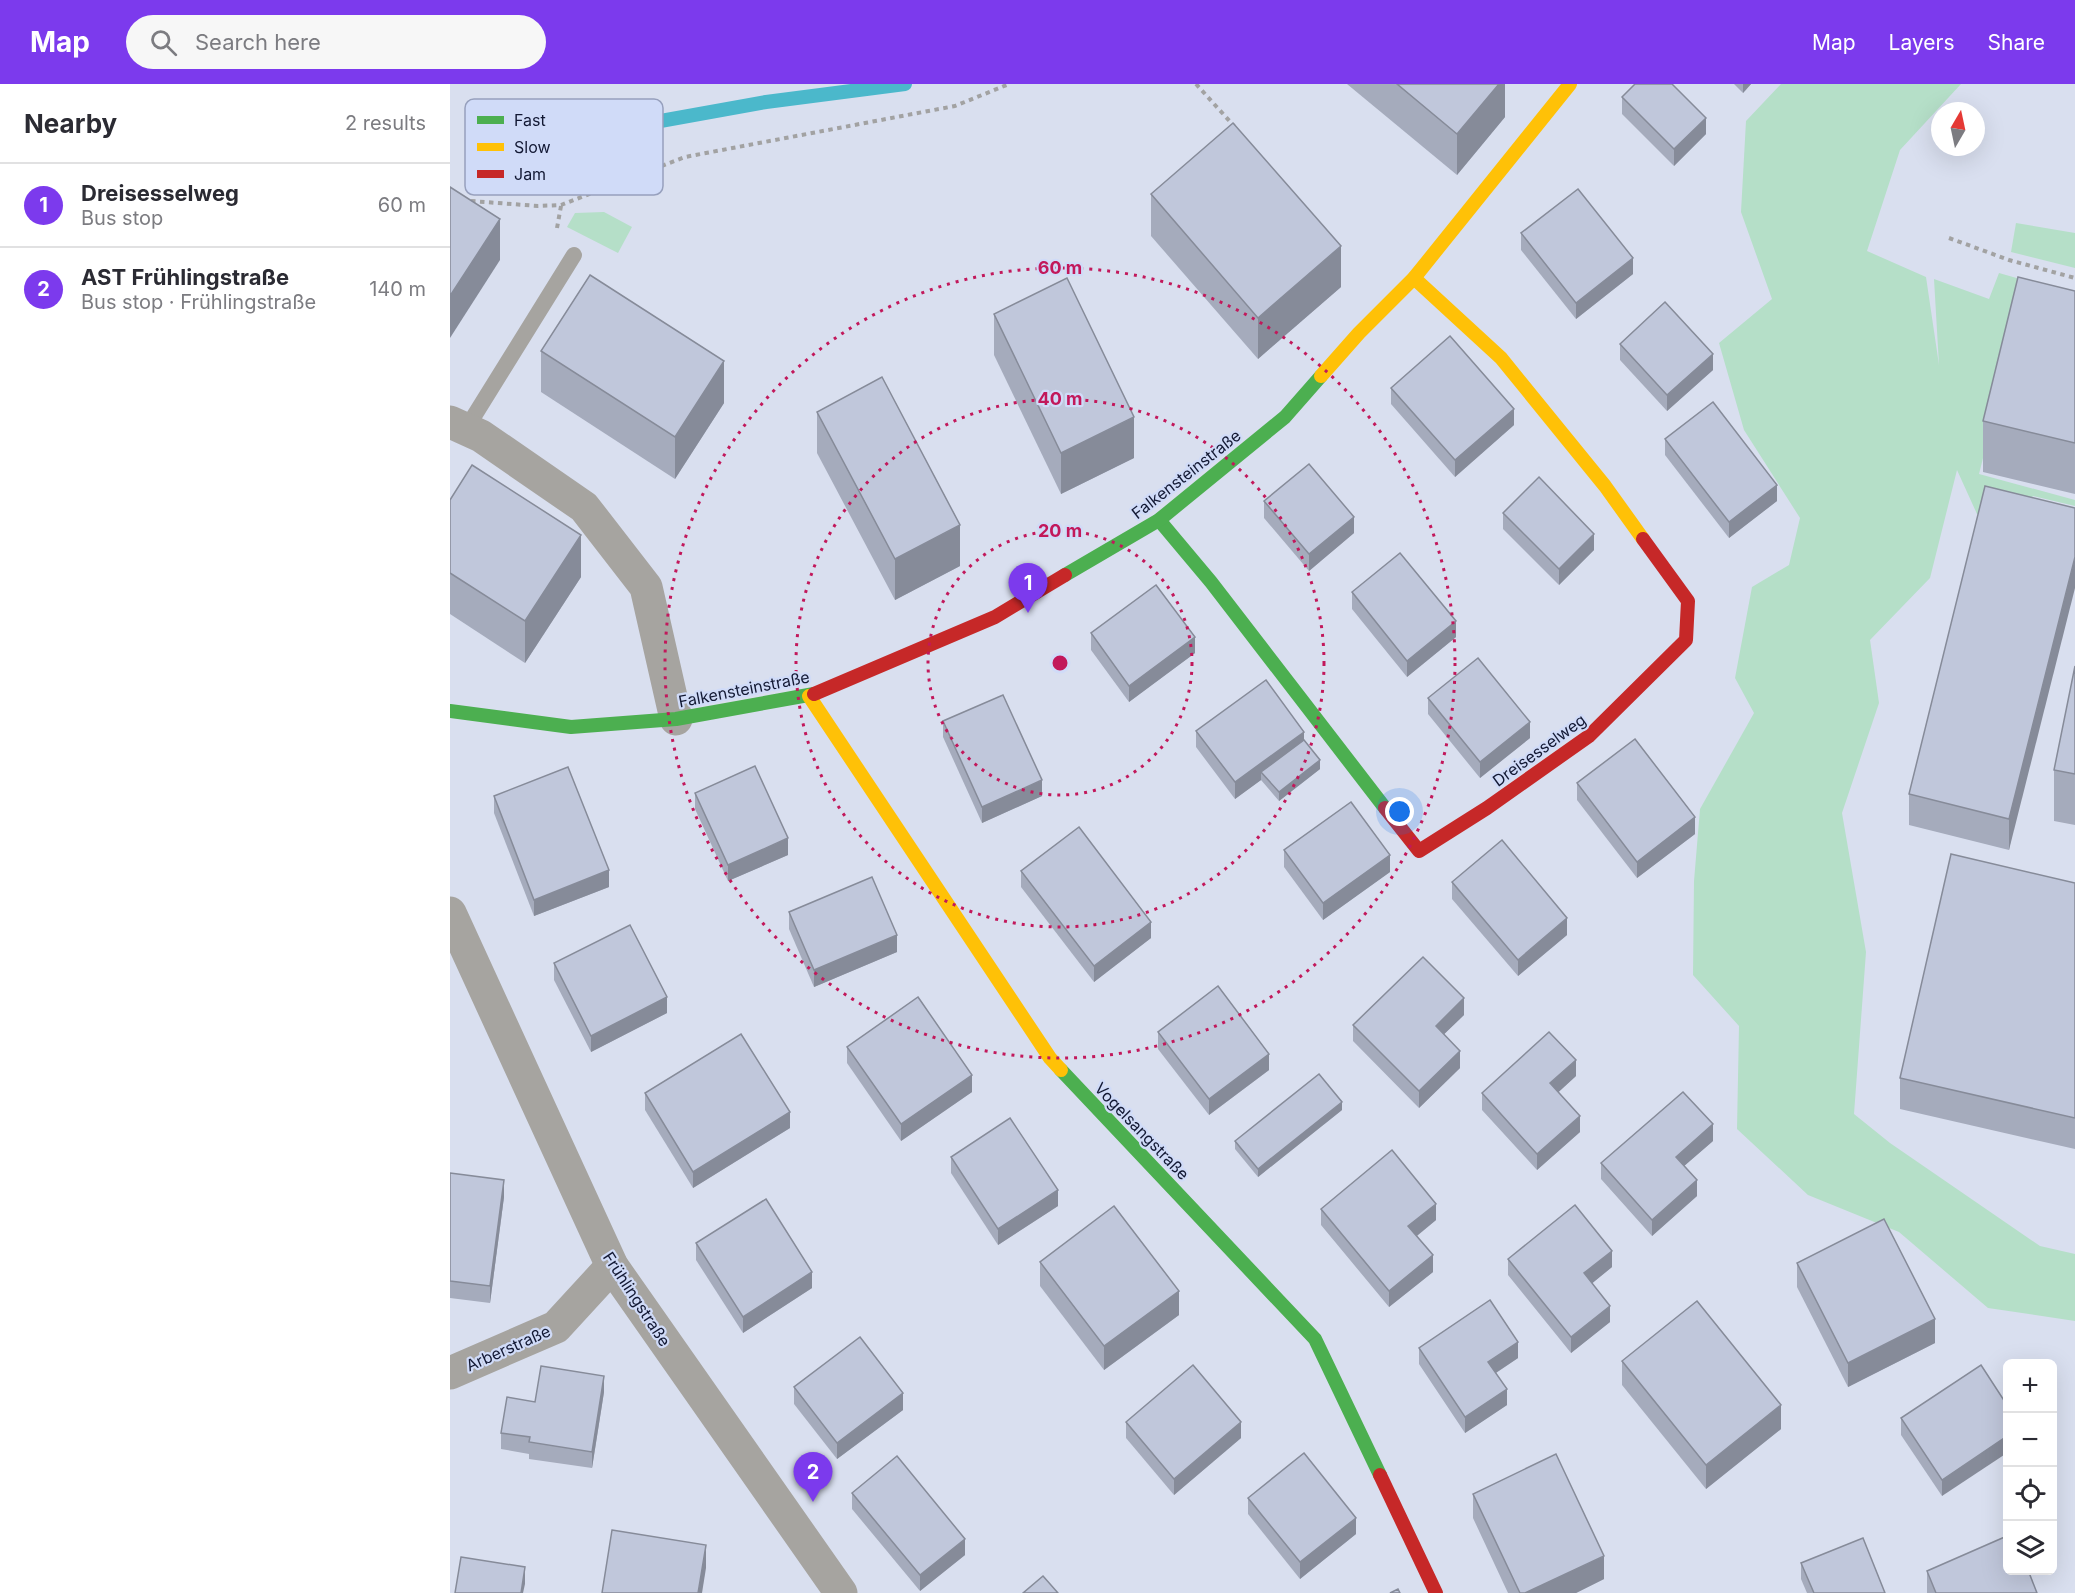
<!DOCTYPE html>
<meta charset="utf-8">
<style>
:root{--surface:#fff;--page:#f7f7f7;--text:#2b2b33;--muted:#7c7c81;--line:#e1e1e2;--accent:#7c3aed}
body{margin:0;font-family:Inter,sans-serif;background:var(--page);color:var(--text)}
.controls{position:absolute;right:18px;bottom:18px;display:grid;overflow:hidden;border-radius:9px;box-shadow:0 6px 24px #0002}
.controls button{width:54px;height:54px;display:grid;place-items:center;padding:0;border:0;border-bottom:2px solid var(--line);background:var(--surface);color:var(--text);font:30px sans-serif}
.compass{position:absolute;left:1481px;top:18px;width:54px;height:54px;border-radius:50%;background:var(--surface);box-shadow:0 6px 24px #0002;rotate:9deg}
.you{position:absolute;left:950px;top:728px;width:21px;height:21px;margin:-15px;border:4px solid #fff;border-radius:50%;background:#1a73e8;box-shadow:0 0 0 9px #1a73e833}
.badge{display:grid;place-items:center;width:39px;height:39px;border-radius:50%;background:var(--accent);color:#fff;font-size:20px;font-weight:700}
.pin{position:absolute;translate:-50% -50px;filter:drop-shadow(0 2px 3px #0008)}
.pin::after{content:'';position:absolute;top:32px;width:21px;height:18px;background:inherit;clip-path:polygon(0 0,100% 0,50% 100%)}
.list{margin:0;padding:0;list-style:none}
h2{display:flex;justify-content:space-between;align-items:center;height:78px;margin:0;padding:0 24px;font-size:26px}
h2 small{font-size:20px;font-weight:400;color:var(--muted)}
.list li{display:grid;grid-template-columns:39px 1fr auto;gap:18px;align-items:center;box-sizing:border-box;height:84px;padding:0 24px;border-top:2px solid var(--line)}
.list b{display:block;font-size:22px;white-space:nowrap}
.list p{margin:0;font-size:20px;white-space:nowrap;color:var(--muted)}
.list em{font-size:20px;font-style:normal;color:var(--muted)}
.icon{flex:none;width:33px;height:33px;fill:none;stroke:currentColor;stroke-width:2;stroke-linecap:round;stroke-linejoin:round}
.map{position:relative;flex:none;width:1625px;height:1509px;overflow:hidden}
header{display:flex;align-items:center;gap:36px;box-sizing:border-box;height:84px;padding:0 30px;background:var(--accent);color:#fff}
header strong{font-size:28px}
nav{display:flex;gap:33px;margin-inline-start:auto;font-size:21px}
.search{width:420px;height:54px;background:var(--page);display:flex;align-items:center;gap:15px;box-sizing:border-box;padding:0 21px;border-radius:33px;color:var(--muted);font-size:22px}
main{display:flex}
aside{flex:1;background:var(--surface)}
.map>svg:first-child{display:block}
</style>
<header>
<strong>Map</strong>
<div class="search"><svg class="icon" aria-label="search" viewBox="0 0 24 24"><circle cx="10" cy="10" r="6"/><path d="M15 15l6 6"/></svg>Search here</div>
<nav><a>Map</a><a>Layers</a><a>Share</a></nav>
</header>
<main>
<aside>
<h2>Nearby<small>2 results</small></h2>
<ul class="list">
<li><span class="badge">1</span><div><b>Dreisesselweg</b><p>Bus stop</p></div><em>60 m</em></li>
<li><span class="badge">2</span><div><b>AST Frühlingstraße</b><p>Bus stop · Frühlingstraße</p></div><em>140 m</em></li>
</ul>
</aside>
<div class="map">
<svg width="1625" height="1509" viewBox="0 0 1625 1509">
<rect width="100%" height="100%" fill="#d9dfef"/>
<g fill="#b5dfc8">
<polygon points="1331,0 1511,0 1450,66 1417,167 1476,193 1489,281 1484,195 1539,215 1549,189 1615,208 1567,239 1529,390 1625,416 1625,422 1583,412 1565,435 1527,430 1507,386 1480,494 1420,556 1429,619 1392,729 1416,868 1404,1030 1440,1059 1590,1162 1625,1170 1625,1237 1538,1224 1449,1148 1358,1111 1287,1045 1289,942 1243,891 1244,797 1250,725 1304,629 1285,594 1302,503 1339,481 1350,434 1294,346 1269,259 1322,215 1291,128 1296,37"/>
<polygon points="154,128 182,143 168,169 117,143 125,129"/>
<polygon points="1566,139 1625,149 1625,184 1561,168"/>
</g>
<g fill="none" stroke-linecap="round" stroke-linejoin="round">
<polyline stroke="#4bb8cb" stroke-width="14" points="105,56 316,18 455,0"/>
<g stroke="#a2a2a2" stroke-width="4" stroke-dasharray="4.5 4.5" stroke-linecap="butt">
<polyline points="746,0 784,42"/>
<polyline points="21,117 88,122 111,121 235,73 505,22 559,0"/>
<polyline points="107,144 111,122"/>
<polyline points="1499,154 1559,176 1625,194"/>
</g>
<polyline stroke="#a6a4a0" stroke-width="16" points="16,345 124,171"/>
<g stroke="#a6a4a0" stroke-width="33">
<polyline points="0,338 31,352 134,423 196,503 226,635"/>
<polyline points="0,829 162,1182 391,1509"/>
<polyline points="0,1289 106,1243 162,1182"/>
</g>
<g stroke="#4caf50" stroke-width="14">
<polyline points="709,436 761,498 935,724"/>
<polyline points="615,491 709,436 835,333 871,292"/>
<polyline points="0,627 121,643 226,635 364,610"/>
<polyline points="611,986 865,1255 930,1391"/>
</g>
<g stroke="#ffc107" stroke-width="14">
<polyline points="964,194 1051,274 1155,402 1193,455"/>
<polyline points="871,292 909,249 964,194 1120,0"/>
<polyline points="359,612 600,974 611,986"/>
</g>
<g stroke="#c62828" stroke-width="14">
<polyline points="364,610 545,533 615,491"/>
<polyline points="935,724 969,767 1037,724 1139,652 1236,556 1238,517 1193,455"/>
<polyline points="930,1391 986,1509"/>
</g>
</g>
<g fill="#a5abbc">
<polygon points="897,0 1055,0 1055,33 1007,91"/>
<polygon points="1284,0 1301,0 1293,9"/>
<polygon points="1172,13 1256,50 1224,82 1172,30"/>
<polygon points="701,110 891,203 808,275 701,152"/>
<polygon points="1071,149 1183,190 1126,235 1071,166"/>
<polygon points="1625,207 1625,410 1533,388 1533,337"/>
<polygon points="544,230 684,374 611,410 544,271"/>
<polygon points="1170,260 1263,286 1217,327 1170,276"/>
<polygon points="91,267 274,319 225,395 91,308"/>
<polygon points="941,304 1064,341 1005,393 941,320"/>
<polygon points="367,328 510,482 445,516 367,369"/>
<polygon points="1215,355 1327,417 1279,454 1215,371"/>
<polygon points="0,416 131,493 75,579 0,530"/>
<polygon points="814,417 904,449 859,487 814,434"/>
<polygon points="1625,424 1559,766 1459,741 1459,710"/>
<polygon points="1053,429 1144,466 1109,501 1053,445"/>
<polygon points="902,508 1006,553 957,593 902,525"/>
<polygon points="641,549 745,569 679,618 641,566"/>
<polygon points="1625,582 1625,741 1604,737 1604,686"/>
<polygon points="978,614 1080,654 1030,694 978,630"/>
<polygon points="493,637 592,712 532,739 493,653"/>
<polygon points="746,647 854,656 870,685 829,717 811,696 785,715 746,663"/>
<polygon points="1127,699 1245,750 1187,794 1127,716"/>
<polygon points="245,709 338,771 278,797 245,725"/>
<polygon points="44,712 159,803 84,832 44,729"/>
<polygon points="834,766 940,788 873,836 834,783"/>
<polygon points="571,787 701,854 644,898 571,803"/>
<polygon points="1002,798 1117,851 1068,892 1002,815"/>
<polygon points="1625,799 1625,1065 1450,1025 1450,994"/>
<polygon points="339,828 447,868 364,903 339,845"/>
<polygon points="104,879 217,929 141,968 104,896"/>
<polygon points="1014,931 994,950 1010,984 969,1024 903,957 903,941"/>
<polygon points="708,948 819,986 759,1031 708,965"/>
<polygon points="397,963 522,1008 451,1057 397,979"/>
<polygon points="1126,992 1108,1008 1130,1048 1087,1086 1032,1026 1032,1009"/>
<polygon points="195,1009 340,1044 243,1104 195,1026"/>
<polygon points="892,1026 808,1093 785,1065 785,1057"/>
<polygon points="1263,1057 1234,1082 1247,1112 1202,1152 1151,1095 1151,1079"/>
<polygon points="501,1073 608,1122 548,1161 501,1089"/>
<polygon points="0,1089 54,1113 40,1219 0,1214"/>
<polygon points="871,1125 986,1136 967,1152 983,1188 939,1223 871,1141"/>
<polygon points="246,1159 362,1204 293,1249 246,1176"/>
<polygon points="1058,1175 1162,1183 1142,1199 1160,1238 1121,1269 1058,1191"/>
<polygon points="590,1178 729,1231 654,1286 590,1202"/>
<polygon points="1347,1179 1485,1259 1398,1303 1347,1203"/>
<polygon points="969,1264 1068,1274 1046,1289 1057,1321 1015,1349 969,1280"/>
<polygon points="1172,1277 1331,1345 1256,1405 1172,1301"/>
<polygon points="344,1303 453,1326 387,1375 344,1320"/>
<polygon points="154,1308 142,1384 79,1375 79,1370 51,1365 51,1349 85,1318"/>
<polygon points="1557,1321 1492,1412 1451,1351 1451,1334"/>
<polygon points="676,1338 791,1354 724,1411 676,1354"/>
<polygon points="402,1409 515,1471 470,1507 402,1425"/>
<polygon points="1023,1410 1154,1495 1126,1509 1058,1509 1023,1434"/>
<polygon points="798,1414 906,1450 850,1495 798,1430"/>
<polygon points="1351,1479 1435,1509 1357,1509 1351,1495"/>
<polygon points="1477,1487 1587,1509 1477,1509"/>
</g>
<g fill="#868b99">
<polygon points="1049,0 1055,0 1055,33 1007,91 1007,50"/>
<polygon points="1293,0 1301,0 1293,9"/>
<polygon points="1256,34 1256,50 1224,82 1224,65"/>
<polygon points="50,135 50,176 0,254 0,212"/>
<polygon points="891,162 891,203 808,275 808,234"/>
<polygon points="1183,174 1183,190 1126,235 1126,219"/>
<polygon points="1263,270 1263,286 1217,327 1217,311"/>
<polygon points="274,277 274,319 225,395 225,353"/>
<polygon points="1064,325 1064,341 1005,393 1005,376"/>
<polygon points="684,333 684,374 611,410 611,369"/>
<polygon points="1327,401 1327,417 1279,454 1279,438"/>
<polygon points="904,433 904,449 859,487 859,470"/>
<polygon points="510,441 510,482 445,516 445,475"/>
<polygon points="1144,450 1144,466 1109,501 1109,485"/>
<polygon points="131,451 131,493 75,579 75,537"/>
<polygon points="1625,473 1625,504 1559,766 1559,735"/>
<polygon points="1006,537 1006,553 957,593 957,577"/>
<polygon points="745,553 745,569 679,618 679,602"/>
<polygon points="1080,638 1080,654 1030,694 1030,678"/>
<polygon points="854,648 854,664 811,688 811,696 785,715 785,698"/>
<polygon points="870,676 870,685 829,717 829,708"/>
<polygon points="592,696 592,712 532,739 532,723"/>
<polygon points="1245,733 1245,750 1187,794 1187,778"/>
<polygon points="338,754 338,771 278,797 278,781"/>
<polygon points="940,771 940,788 873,836 873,819"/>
<polygon points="159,786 159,803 84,832 84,816"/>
<polygon points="1117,834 1117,851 1068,892 1068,876"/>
<polygon points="701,838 701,854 644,898 644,882"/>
<polygon points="447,851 447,868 364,903 364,886"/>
<polygon points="217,913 217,929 141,968 141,952"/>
<polygon points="1014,914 1014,931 986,958 986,942"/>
<polygon points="1010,967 1010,984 969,1024 969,1007"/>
<polygon points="819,970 819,986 759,1031 759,1015"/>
<polygon points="1126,976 1126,992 1100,1016 1100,999"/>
<polygon points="522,991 522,1008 451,1057 451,1040"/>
<polygon points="892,1018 892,1026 808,1093 808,1085"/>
<polygon points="340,1028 340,1044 243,1104 243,1088"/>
<polygon points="1130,1032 1130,1048 1087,1086 1087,1070"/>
<polygon points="1263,1040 1263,1057 1226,1089 1226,1073"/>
<polygon points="54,1096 54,1113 40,1219 40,1202"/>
<polygon points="1247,1096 1247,1112 1202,1152 1202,1136"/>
<polygon points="608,1106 608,1122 548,1161 548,1145"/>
<polygon points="986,1120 986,1136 958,1159 958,1142"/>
<polygon points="1162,1167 1162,1183 1134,1206 1134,1189"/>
<polygon points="983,1171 983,1188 939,1223 939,1207"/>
<polygon points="362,1188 362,1204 293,1249 293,1233"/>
<polygon points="729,1207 729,1231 654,1286 654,1262"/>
<polygon points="1160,1222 1160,1238 1121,1269 1121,1253"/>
<polygon points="1485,1235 1485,1259 1398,1303 1398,1279"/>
<polygon points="1068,1258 1068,1274 1038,1294 1038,1278"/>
<polygon points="154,1292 154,1308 142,1384 142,1368"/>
<polygon points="1057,1305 1057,1321 1015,1349 1015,1333"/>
<polygon points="453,1309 453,1326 387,1375 387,1359"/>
<polygon points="1331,1321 1331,1345 1256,1405 1256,1381"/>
<polygon points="791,1338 791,1354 724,1411 724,1395"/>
<polygon points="1557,1352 1557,1369 1492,1412 1492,1396"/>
<polygon points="906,1434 906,1450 850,1495 850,1478"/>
<polygon points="515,1455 515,1471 470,1507 470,1491"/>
<polygon points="256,1461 256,1484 252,1509 248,1509"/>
<polygon points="1154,1472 1154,1495 1126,1509 1075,1509"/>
<polygon points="75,1483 75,1500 73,1509 71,1509"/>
</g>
<g fill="#c0c7db" stroke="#868b99" stroke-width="1.5">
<polygon points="947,0 1049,0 1007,50"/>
<polygon points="1185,0 1222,0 1256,34 1224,65 1172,13"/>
<polygon points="783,39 891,162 808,234 701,110"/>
<polygon points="0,103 50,135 0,212"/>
<polygon points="1128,105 1183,174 1126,219 1071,149"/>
<polygon points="140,191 274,277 225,353 91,267"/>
<polygon points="1568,193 1625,207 1625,359 1533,337"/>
<polygon points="617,194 684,333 611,369 544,230"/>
<polygon points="1215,218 1263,270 1217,311 1170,260"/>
<polygon points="1000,252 1064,325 1005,376 941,304"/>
<polygon points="432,293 510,441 445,475 367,328"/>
<polygon points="1263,318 1327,401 1279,438 1215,355"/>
<polygon points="859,380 904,433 859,470 814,417"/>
<polygon points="22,381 131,451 75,537 0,489 0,416"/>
<polygon points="1089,393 1144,450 1109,485 1053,429"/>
<polygon points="1535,402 1625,424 1625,473 1559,735 1459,710"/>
<polygon points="950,469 1006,537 957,577 902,508"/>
<polygon points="706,501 745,553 679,602 641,549"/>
<polygon points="1028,574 1080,638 1030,678 978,614"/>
<polygon points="1625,582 1625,690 1604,686"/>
<polygon points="816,596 854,648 785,698 746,647"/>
<polygon points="553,611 592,696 532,723 493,637"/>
<polygon points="1185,655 1245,733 1187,778 1127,699"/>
<polygon points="854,656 870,676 829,708 811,688"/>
<polygon points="305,682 338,754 278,781 245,709"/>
<polygon points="118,683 159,786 84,816 44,712"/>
<polygon points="901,718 940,771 873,819 834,766"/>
<polygon points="629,743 701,838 644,882 571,787"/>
<polygon points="1052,756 1117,834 1068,876 1002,798"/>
<polygon points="1501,770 1625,799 1625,1034 1450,994"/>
<polygon points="422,793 447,851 364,886 339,828"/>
<polygon points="180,841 217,913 141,952 104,879"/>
<polygon points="973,873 1014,914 986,942 1010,967 969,1007 903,941"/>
<polygon points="768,902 819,970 759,1015 708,948"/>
<polygon points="468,913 522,991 451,1040 397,963"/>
<polygon points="1099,948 1126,976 1100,999 1130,1032 1087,1070 1032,1009"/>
<polygon points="291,950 340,1028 243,1088 195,1009"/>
<polygon points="869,990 892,1018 808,1085 785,1057"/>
<polygon points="1233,1008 1263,1040 1226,1073 1247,1096 1202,1136 1151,1079"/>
<polygon points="560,1034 608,1106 548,1145 501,1073"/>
<polygon points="942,1066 986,1120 958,1142 983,1171 939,1207 871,1125"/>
<polygon points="0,1089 54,1096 40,1202 0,1197"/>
<polygon points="316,1115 362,1188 293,1233 246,1159"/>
<polygon points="1125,1121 1162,1167 1134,1189 1160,1222 1121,1253 1058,1175"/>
<polygon points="664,1122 729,1207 654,1262 590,1178"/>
<polygon points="1434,1135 1485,1235 1398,1279 1347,1179"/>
<polygon points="1040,1216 1068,1258 1038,1278 1057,1305 1015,1333 969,1264"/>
<polygon points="1247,1217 1331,1321 1256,1381 1172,1277"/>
<polygon points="410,1253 453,1309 387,1359 344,1303"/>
<polygon points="743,1281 791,1338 724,1395 676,1338"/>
<polygon points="1531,1281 1557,1321 1557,1352 1492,1396 1451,1334"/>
<polygon points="91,1282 154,1292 142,1368 79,1358 80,1353 51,1349 57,1313 85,1318"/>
<polygon points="854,1369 906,1434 850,1478 798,1414"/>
<polygon points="1106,1370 1154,1472 1075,1509 1070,1509 1023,1410"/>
<polygon points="447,1372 515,1455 470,1491 402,1409"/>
<polygon points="162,1446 256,1461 248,1509 152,1509"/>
<polygon points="1557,1452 1557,1486 1578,1486 1587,1509 1486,1509 1477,1487"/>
<polygon points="1413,1454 1435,1509 1364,1509 1351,1479"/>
<polygon points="11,1473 75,1483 71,1509 5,1509"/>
<polygon points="593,1492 608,1509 573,1509"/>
<polygon points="948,1505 950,1509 940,1509"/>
</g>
<g fill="none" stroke="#c2185b" stroke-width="3" stroke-dasharray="3 6">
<circle cx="610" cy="579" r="132"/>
<circle cx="610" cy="579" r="264"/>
<circle cx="610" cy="579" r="395"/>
</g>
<g text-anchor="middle" stroke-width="4.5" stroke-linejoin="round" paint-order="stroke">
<g font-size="16" fill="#121833" stroke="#d0dbf8">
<text transform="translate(736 390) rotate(-38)" y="6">Falkensteinstraße</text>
<text transform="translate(294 605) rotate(-11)" y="6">Falkensteinstraße</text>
<text transform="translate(1089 666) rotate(-36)" y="6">Dreisesselweg</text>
<text transform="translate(692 1047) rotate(46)" y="6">Vogelsangstraße</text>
<text transform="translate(187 1215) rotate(57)" y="6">Frühlingstraße</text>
<text transform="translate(58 1264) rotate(-24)" y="6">Arberstraße</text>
</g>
</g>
<rect x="15" y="15" width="198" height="96" rx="9" fill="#d0dbf8" stroke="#97a0bd" stroke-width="1.5"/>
<rect x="27" y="32" width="27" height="8" fill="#4caf50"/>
<rect x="27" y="59" width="27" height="8" fill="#ffc107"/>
<rect x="27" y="86" width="27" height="8" fill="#c62828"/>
<g font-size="16" fill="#121833">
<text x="64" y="42">Fast</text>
<text x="64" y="69">Slow</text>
<text x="64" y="96">Jam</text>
</g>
<circle cx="610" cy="579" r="9" fill="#c2185b" stroke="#d0dbf8" stroke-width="3"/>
<g font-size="18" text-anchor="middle" font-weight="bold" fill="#c2185b" stroke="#d0dbf8" stroke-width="4.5" stroke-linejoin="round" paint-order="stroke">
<text x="610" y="190">60 m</text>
<text x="610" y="321">40 m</text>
<text x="610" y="453">20 m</text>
</g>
</svg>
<div class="controls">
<button>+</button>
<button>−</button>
<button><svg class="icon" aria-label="locate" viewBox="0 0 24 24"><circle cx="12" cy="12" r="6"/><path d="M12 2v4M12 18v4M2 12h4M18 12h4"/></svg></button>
<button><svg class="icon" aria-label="layers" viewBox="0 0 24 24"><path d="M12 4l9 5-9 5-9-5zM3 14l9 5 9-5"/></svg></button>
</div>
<svg class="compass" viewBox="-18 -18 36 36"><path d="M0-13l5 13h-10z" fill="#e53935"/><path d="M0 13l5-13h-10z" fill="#7c7c81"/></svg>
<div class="you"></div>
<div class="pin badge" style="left:578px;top:529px">1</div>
<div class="pin badge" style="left:363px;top:1418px">2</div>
</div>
</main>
